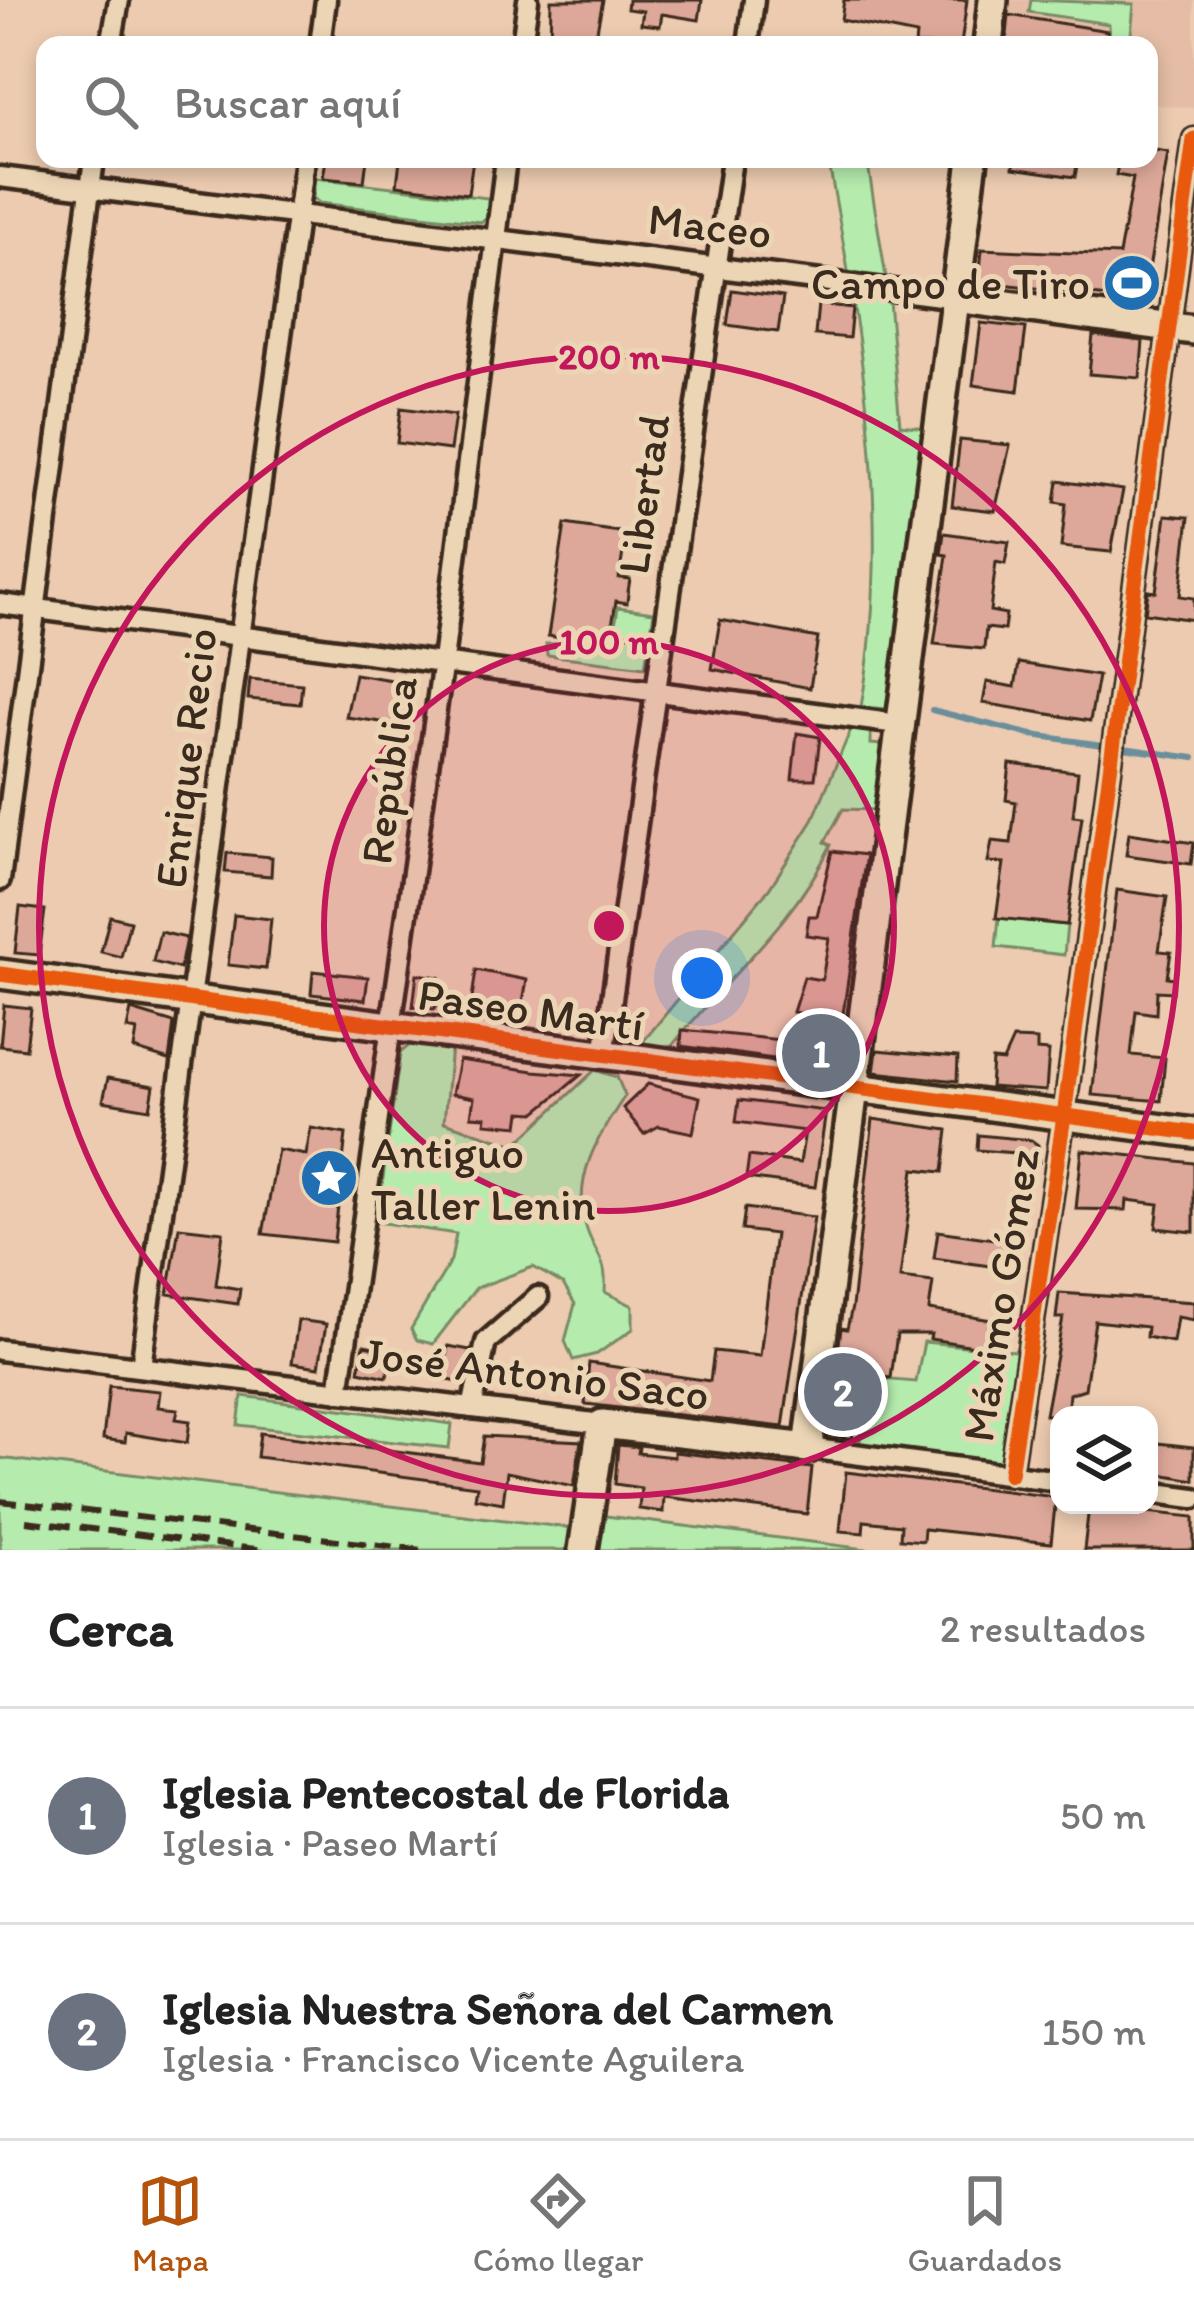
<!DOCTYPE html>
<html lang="es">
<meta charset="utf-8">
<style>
:root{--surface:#fff;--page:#f2f2f2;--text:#222;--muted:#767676;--line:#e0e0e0;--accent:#b45309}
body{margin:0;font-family:Itim,sans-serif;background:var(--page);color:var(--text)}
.controls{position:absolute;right:36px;bottom:36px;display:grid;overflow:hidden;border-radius:24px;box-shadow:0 6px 18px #0003}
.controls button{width:108px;height:108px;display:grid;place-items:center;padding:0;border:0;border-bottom:3px solid var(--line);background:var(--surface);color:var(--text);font:60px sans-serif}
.you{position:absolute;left:702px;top:978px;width:42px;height:42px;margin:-30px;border:9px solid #fff;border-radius:50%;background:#1a73e8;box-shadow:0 0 0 18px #1a73e833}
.badge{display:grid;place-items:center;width:78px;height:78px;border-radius:50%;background:var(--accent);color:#fff;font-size:39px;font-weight:700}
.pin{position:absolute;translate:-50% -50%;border:6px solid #fff;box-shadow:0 3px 12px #0006}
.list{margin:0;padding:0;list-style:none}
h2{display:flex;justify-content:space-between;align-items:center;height:156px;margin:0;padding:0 48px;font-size:51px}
h2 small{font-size:39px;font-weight:400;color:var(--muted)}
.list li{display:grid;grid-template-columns:78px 1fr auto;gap:36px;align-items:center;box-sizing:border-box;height:216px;padding:0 48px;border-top:3px solid var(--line)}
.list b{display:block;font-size:45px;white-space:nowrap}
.list p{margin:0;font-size:39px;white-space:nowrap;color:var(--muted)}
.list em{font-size:39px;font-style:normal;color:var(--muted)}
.icon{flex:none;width:66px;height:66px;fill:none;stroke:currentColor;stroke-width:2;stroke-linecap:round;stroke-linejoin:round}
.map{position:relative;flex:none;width:1194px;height:1550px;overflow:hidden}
.search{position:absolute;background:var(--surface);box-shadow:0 6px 18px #0003;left:36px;right:36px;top:36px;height:132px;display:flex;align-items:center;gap:30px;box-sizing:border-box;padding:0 42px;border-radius:24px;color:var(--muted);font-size:45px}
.sheet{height:588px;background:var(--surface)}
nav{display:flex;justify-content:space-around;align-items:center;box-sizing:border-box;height:168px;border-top:3px solid var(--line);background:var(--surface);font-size:33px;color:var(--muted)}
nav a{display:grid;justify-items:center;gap:6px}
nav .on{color:var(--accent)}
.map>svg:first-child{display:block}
</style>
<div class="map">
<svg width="1194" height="1550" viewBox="0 0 1194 1550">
<rect width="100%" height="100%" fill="#eccbb0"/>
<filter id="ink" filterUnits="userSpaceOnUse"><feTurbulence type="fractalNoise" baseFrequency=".00833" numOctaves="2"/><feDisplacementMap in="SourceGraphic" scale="24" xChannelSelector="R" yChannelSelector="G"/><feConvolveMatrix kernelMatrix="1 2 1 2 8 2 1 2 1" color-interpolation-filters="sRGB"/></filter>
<g filter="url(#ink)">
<polygon fill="#e5bda6" points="994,0 1194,0 1194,108 1149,104 1149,45 988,45"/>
<g fill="#b5ecae" stroke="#788b66" stroke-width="3">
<polygon points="1031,0 1134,4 1130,45 1110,44 1109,24 1029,12"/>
<path d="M828,159h39l21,131 12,135 27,3 -33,254 -6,27 -27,-2c32,-182 1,-367 -33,-548z"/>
<polygon points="315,178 488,198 487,217 481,222 319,203 313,198"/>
<polygon points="618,607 654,612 645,667 547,655 546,644 612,643"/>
<path d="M852,727l19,5v12l12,1 -9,65 -31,-1 -18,33 6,3c-40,84 -111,137 -166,210l-29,-5 133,-161 43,-67z"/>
<polygon points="999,918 1067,925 1064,955 996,947"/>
<path d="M413,1042l38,5 -7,75 71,23 80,-75 22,7 8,19c-28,41 -54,84 -38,134 10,29 20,27 18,62l28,14v23l-36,25 -24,6 -8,-19 10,-37 -12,-20 -30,-17 -57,21 -43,56 -16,-4 -6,-11 40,-69 5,-26 -79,-12 23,-169z"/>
<polygon points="924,1342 1025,1352 1010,1474 858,1455 868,1378 916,1382"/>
<polygon points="242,1396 452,1424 449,1448 238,1425"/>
<polygon points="0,1458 586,1530 590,1514 874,1550 0,1550"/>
</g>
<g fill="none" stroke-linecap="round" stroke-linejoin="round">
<polyline stroke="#6b8e9a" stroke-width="6" points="932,710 1032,735 1194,758"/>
</g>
<g fill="#dda899" stroke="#3b2a1e" stroke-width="3">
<polygon points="551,0 603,0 594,45 550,45"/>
<polygon points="628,0 702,0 699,20 662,14 660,26 641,24 643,11 627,9"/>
<polygon points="844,0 967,0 961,45 915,45 916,35 841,20"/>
<polygon points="1009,15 1108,31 1106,45 1006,45"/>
<polygon points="1149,150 1168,153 1149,269 1119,265 1115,298 979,281 982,249 1119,255 1133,178 1116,175 1119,159 1149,159"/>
<polygon points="326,159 367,159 364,182 323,178"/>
<polygon points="400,159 473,159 468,194 397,185"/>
<polygon points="1014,159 1078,159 1075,177 1013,168"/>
<polygon points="732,290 783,297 778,332 727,325"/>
<polygon points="818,304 852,308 849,338 815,335"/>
<polygon points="981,323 1026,328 1018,391 973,385"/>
<polygon points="1093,335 1143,341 1140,378 1089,374"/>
<polygon points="401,408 455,415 450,450 397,443"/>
<polygon points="960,440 1010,445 995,511 952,506"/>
<polygon points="1058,481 1123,490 1111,552 1061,547 1066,504 1055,502"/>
<polygon points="1166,515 1189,517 1180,596 1194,598 1194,620 1145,613 1148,591 1156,592"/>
<polygon points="565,524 626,533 619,578 630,579 628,592 627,603 616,601 610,637 588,634 587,642 548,636"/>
<polygon points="944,533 1009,542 1005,564 996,562 990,611 1006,614 1004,630 986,628 984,649 934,644 947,555 941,554"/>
<polygon points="720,620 818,638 810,688 712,669"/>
<polygon points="1019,663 1098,676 1090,721 983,703 987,682 1015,687"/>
<polygon points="355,674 416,684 409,726 346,717"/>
<polygon points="250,679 302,684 300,704 248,699"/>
<polygon points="797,733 820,737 815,779 792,779"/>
<polygon points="1010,764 1078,772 1073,816 1082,817 1067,925 996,918 1004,863 988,862 992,841 1011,843 1016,802 1006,800"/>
<polygon points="1129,833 1194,843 1191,864 1126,855"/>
<polygon points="832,851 866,855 842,1021 793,1012 804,977 822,980 829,938 806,935 809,916 817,916"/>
<polygon points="227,853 272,857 271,876 225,872"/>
<polygon points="1117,890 1167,897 1159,951 1171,952 1167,977 1174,978 1173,992 1157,991 1156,1014 1136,1011 1131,1055 1165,1058 1161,1101 1092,1095"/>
<polygon points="20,907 45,910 39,955 15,953"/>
<polygon points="234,915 271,919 266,969 228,965"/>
<polygon points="110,916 130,921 121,957 101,952"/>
<polygon points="160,932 186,938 180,969 153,962"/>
<polygon points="476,970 527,980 519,1023 470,1013"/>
<polygon points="313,971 368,977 365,1000 311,994"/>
<polygon points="417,974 439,977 435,1009 413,1007"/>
<polygon points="4,1005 31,1008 26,1049 0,1046"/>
<polygon points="131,1010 174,1023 169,1060 134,1049 137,1031 127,1029"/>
<polygon points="682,1030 841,1046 839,1068 681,1046"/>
<polygon points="1013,1039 1037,1040 1037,1050 1049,1051 1046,1091 990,1087 992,1060 1003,1061"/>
<polygon points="877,1050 958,1057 957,1081 874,1072"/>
<polygon points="459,1060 534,1071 581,1075 535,1113 521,1112 519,1126 485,1123 486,1117 471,1116 474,1098 452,1094"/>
<polygon points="108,1078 154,1086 150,1109 103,1101"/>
<polygon points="648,1084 700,1097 693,1133 659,1126 644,1134 623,1108"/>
<polygon points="739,1100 826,1111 815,1187 746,1178 749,1156 800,1163 805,1131 736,1122"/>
<polygon points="873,1119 948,1130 943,1172 914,1169 900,1278 933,1282 929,1310 998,1321 993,1349 930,1339 931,1334 897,1334 891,1378 862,1375 852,1439 828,1435 841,1328 847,1329 852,1307"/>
<polygon points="311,1128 346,1134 334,1242 263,1234 278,1150 306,1155"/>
<polygon points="978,1135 1031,1140 1038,1145 1039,1162 1031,1161 1030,1171 1014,1170 1015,1153 977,1150"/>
<polygon points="1082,1150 1194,1163 1194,1232 1156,1228 1159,1204 1127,1200 1126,1210 1076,1209"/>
<polygon points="745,1208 814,1217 783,1427 585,1404 589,1363 710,1381 714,1351 760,1356 775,1234 742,1230"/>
<polygon points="179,1227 223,1232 216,1285 240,1289 238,1304 168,1294"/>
<polygon points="938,1231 1008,1241 1004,1268 934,1258"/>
<polygon points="1059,1293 1194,1302 1194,1320 1177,1317 1173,1342 1146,1337 1147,1327 1095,1321 1085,1389 1069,1394 1067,1415 1045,1415 1063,1318 1056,1318"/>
<polygon points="298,1320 326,1324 319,1367 292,1363"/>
<polygon points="364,1345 393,1351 387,1377 359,1371"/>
<polygon points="448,1346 470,1350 464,1383 442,1379"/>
<polygon points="109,1386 160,1391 158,1407 178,1409 176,1419 190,1421 187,1443 126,1433 125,1442 103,1439"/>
<polygon points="260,1433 480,1462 484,1436 581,1441 574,1486 507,1472 503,1503 475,1498 477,1486 257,1457"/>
<polygon points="1149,1442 1194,1447 1194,1480 1149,1472"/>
<polygon points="618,1445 639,1447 638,1453 674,1457 674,1452 812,1468 807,1514 664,1497 663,1512 639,1509 641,1488 615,1484"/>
<polygon points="846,1472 1056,1497 1051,1543 924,1529 923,1541 900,1539 901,1525 864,1521 863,1533 840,1531"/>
<polygon points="1089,1506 1194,1517 1194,1550 1084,1550"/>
</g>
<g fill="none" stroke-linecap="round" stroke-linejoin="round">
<g stroke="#3b2a1e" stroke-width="27">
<g id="street">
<polyline points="111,45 119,0"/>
<polyline points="320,45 326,0"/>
<polyline points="522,45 528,0"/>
<polyline points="748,45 754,0"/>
<polyline points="0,177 956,298"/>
<polyline points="0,604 905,725"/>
<polyline points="0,880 94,159"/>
<polyline points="604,1055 732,159"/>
<polyline points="0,1350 602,1424"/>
<polyline points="141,1367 305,159"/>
<polyline points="339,1392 443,661 506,159"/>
<polyline points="472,1408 486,1342 538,1297"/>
<polyline points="808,1448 1059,1481"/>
<polyline points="1010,1474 1064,1116 1194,139"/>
<polyline points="1149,1492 1194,1498"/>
</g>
</g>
<g stroke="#3b2a1e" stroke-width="36">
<g id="secondary">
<polyline points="988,45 993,0"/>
<polyline points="956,298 1194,330"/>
<polyline points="0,974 1194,1133"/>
<polyline points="583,1550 602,1424 808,1448 973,159"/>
</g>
</g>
<use href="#street" stroke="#ecd5b5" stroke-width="18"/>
<use href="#secondary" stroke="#ecd5b5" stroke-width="27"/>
<g stroke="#3b2a1e" stroke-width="6" stroke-dasharray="18 9" stroke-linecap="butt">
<polyline points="0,1501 423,1550"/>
<polyline points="26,1521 264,1550"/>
</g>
<g stroke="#ecd5b5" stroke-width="22">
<g id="cycleway">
<polyline points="0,974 1194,1133"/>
<polyline points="1010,1474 1064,1116 1194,139"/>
</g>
</g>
<use href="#cycleway" stroke="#e8590c" stroke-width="15"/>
</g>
</g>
<circle cx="609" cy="926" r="285" fill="#c2185b" fill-opacity=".12"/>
<g fill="none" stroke="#c2185b" stroke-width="6">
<circle cx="609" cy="926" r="285"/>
<circle cx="609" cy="926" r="570"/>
</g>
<defs>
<g id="stadium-disc" transform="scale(3)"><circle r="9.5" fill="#1f6fb2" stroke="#ecd5b5"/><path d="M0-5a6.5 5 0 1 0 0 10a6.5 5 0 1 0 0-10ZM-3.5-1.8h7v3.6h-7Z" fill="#fff"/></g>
<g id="sight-disc" transform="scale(3)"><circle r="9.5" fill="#1f6fb2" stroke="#ecd5b5"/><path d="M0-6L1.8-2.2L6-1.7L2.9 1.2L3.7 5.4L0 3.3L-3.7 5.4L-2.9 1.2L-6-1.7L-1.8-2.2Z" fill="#fff"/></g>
</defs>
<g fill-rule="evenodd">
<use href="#stadium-disc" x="1132" y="283"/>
<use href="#sight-disc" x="329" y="1178"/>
</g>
<g text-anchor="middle" stroke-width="10" stroke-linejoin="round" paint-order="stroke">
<g font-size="45" fill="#3b2a1e" stroke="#ecd5b5">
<text transform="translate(710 225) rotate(7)" y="16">Maceo</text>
<text transform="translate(643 494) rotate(-82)" y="16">Libertad</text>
<text transform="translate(185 758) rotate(-83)" y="16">Enrique Recio</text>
<text transform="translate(388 770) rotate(-82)" y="16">República</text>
<text transform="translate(531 1009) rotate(8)" y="16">Paseo Martí</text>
<text transform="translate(1000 1295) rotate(-81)" y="16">Máximo Gómez</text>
<text transform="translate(535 1373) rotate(7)" y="16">José Antonio Saco</text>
</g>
<g font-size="45" fill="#3b2a1e" stroke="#ecd5b5" text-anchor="end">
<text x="1090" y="299">Campo de Tiro</text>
<text x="371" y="1168" text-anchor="start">Antiguo<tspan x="371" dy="52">Taller Lenin</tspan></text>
</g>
</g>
<circle cx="609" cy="926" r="18" fill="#c2185b" stroke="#ecd5b5" stroke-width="6"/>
<g font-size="36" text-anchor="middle" font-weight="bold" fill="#c2185b" stroke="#ecd5b5" stroke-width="10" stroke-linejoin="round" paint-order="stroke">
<text x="609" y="369">200 m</text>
<text x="609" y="654">100 m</text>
</g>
</svg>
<div class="controls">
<button><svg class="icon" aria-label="layers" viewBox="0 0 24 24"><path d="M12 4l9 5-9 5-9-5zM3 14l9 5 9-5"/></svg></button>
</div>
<div class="you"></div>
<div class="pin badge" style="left:821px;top:1053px;background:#6b7280">1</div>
<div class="pin badge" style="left:843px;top:1392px;background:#6b7280">2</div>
<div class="search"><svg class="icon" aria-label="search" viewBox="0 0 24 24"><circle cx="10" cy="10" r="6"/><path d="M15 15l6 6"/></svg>Buscar aquí</div>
</div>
<section class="sheet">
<h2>Cerca<small>2 resultados</small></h2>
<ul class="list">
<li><span class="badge" style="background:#6b7280">1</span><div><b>Iglesia Pentecostal de Florida</b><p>Iglesia · Paseo Martí</p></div><em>50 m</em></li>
<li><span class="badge" style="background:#6b7280">2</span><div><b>Iglesia Nuestra Señora del Carmen</b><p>Iglesia · Francisco Vicente Aguilera</p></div><em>150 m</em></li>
</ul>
</section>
<nav>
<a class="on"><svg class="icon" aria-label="map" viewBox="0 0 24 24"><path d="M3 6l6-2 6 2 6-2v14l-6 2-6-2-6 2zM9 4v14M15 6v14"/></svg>Mapa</a>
<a><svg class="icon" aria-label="directions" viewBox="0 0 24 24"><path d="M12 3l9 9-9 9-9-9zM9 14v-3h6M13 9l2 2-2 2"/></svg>Cómo llegar</a>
<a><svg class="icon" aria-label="saved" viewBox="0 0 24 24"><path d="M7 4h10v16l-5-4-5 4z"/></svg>Guardados</a>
</nav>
